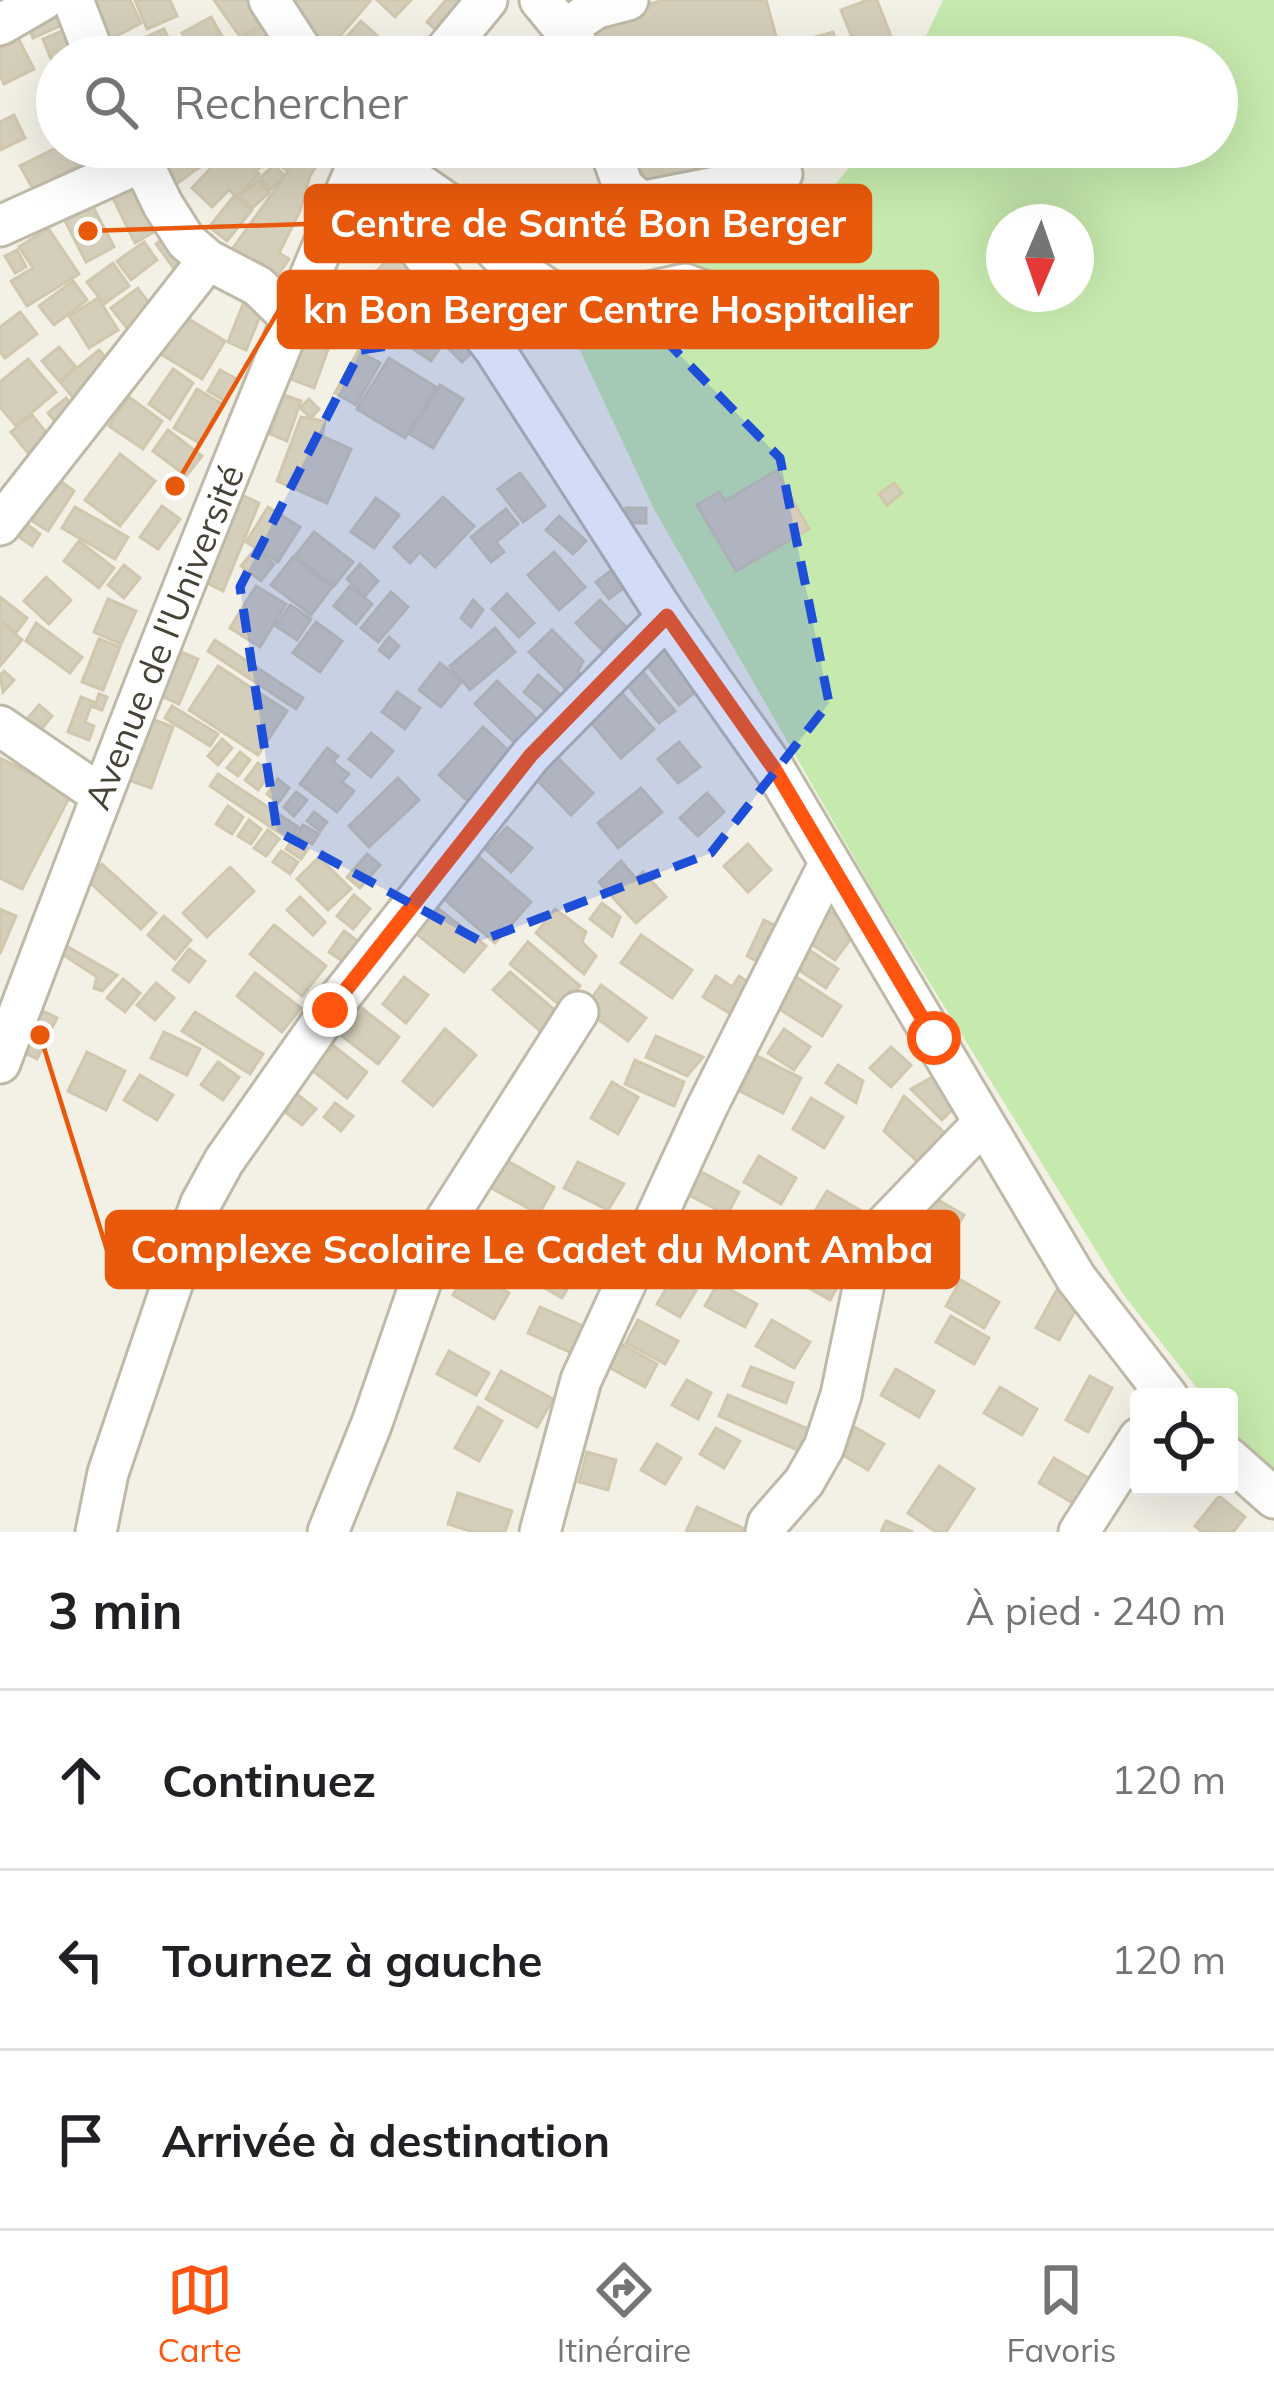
<!DOCTYPE html>
<html lang="fr">
<meta charset="utf-8">
<style>
:root{--surface:#fff;--page:#f6f6f6;--text:#202124;--muted:#757577;--line:#e0e0e0;--accent:#f51}
body{margin:0;font-family:Mulish,sans-serif;background:var(--page);color:var(--text)}
.controls{position:absolute;right:36px;bottom:36px;display:grid;overflow:hidden;border-radius:12px;box-shadow:0 12px 48px #0002}
.controls button{width:108px;height:108px;display:grid;place-items:center;padding:0;border:0;border-bottom:3px solid var(--line);background:var(--surface);color:var(--text);font:60px sans-serif}
.compass{position:absolute;left:986px;top:204px;width:108px;height:108px;border-radius:50%;background:var(--surface);box-shadow:0 12px 48px #0002;rotate:182deg}
.stop{position:absolute;width:36px;height:36px;margin:-27px;border:9px solid #f51;border-radius:50%;background:#fff}
.stop.end{background:#f51;border-color:#fff;box-shadow:0 3px 12px #0008}
.list{margin:0;padding:0;list-style:none}
h2{display:flex;justify-content:space-between;align-items:center;height:156px;margin:0;padding:0 48px;font-size:51px}
h2 small{font-size:39px;font-weight:400;color:var(--muted)}
.list li{display:grid;grid-template-columns:78px 1fr auto;gap:36px;align-items:center;box-sizing:border-box;height:180px;padding:0 48px;border-top:3px solid var(--line)}
.list b{display:block;font-size:45px;white-space:nowrap}
.list em{font-size:39px;font-style:normal;color:var(--muted)}
.icon{flex:none;width:66px;height:66px;fill:none;stroke:currentColor;stroke-width:2;stroke-linecap:round;stroke-linejoin:round}
.map{position:relative;flex:none;width:1274px;height:1532px;overflow:hidden}
.search{position:absolute;background:var(--surface);box-shadow:0 12px 48px #0002;left:36px;right:36px;top:36px;height:132px;display:flex;align-items:center;gap:30px;box-sizing:border-box;padding:0 42px;border-radius:66px;color:var(--muted);font-size:45px}
.sheet{height:696px;background:var(--surface)}
nav{display:flex;justify-content:space-around;align-items:center;box-sizing:border-box;height:168px;border-top:3px solid var(--line);background:var(--surface);font-size:33px;color:var(--muted)}
nav a{display:grid;justify-items:center;gap:6px}
nav .on{color:var(--accent)}
.map>svg:first-child{display:block}
</style>
<div class="map">
<svg width="1274" height="1532" viewBox="0 0 1274 1532">
<rect width="100%" height="100%" fill="#f3f1e6"/>
<path fill="#c6e9ad" fill-rule="evenodd" d="M943,0h331v1474l-45,-45v-32h-25l-81,-103 -243,-391 -226,-394 -93,-199 260,-109 46,-54h350v-90h-301zM1004,222h72v72h-72z"/>
<g fill="#d5cebb" stroke="#d0c7ae" stroke-width="3">
<polygon points="56,0 73,20 33,38 23,14"/>
<polygon points="88,0 130,0 141,23 107,41"/>
<polygon points="135,0 170,0 177,16 147,29"/>
<polygon points="214,0 253,0 267,19 241,38"/>
<polygon points="285,0 371,0 323,56"/>
<polygon points="377,0 411,0 395,17"/>
<polygon points="446,0 460,0 435,29 427,22"/>
<polygon points="664,0 766,0 779,47 833,32 841,57 600,57 590,21"/>
<polygon points="868,0 877,0 899,57 852,57 858,52 841,10"/>
<polygon points="211,17 227,45 205,57 196,57 182,33"/>
<polygon points="361,21 381,39 365,57 328,57"/>
<polygon points="264,25 280,48 268,57 220,57"/>
<polygon points="74,26 84,51 57,57 53,64 43,39"/>
<polygon points="164,29 177,57 118,57 115,51"/>
<polygon points="18,38 34,69 4,84 0,75 0,48"/>
<polygon points="14,115 25,138 0,150 0,122"/>
<polygon points="58,147 68,147 78,166 33,189 20,166"/>
<polygon points="73,147 121,147 80,164"/>
<polygon points="179,147 227,147 196,170"/>
<polygon points="231,147 259,174 237,197 229,190 212,207 192,188"/>
<polygon points="242,147 290,147 258,169"/>
<polygon points="292,147 303,153 309,147 328,147 310,176 300,211 279,253 289,259 274,281 231,251 288,171 279,165"/>
<polygon points="626,147 825,147 641,200"/>
<polygon points="177,148 194,171 174,186 157,162"/>
<polygon points="274,165 284,175 270,190 260,178"/>
<polygon points="132,177 159,229 135,243 108,188"/>
<polygon points="258,180 269,193 252,208 240,197"/>
<polygon points="779,185 783,205 734,216 730,196"/>
<polygon points="234,196 252,210 227,241 209,227"/>
<polygon points="90,201 114,247 86,262 62,215"/>
<polygon points="48,228 79,274 27,306 11,281 33,268 19,247"/>
<polygon points="174,231 193,256 175,270 156,244"/>
<polygon points="144,242 157,260 131,280 117,261"/>
<polygon points="17,250 26,267 15,273 5,256"/>
<polygon points="394,253 417,275 395,299 371,277"/>
<polygon points="113,263 129,286 104,304 87,282"/>
<polygon points="73,281 87,300 54,325 39,306"/>
<polygon points="138,288 153,309 127,328 111,308"/>
<polygon points="98,298 118,330 89,348 69,316"/>
<polygon points="245,299 264,307 246,350 228,342"/>
<polygon points="448,305 484,341 462,362 427,327"/>
<polygon points="391,311 442,345 431,361 381,327"/>
<polygon points="20,312 37,334 5,358 0,352 0,327"/>
<polygon points="182,315 225,341 202,379 159,353"/>
<polygon points="309,324 334,333 314,388 288,378"/>
<polygon points="59,347 76,367 59,381 42,361"/>
<polygon points="99,350 115,369 76,401 60,382"/>
<polygon points="358,351 380,363 356,405 335,393"/>
<polygon points="389,358 436,387 405,438 357,409"/>
<polygon points="28,359 56,392 16,426 0,407 0,382"/>
<polygon points="173,369 193,383 170,419 149,404"/>
<polygon points="220,370 237,379 225,401 208,391"/>
<polygon points="440,385 463,399 433,448 410,434"/>
<polygon points="197,389 224,405 201,444 174,428"/>
<polygon points="284,395 301,401 287,441 270,434"/>
<polygon points="129,397 162,421 143,449 109,426"/>
<polygon points="66,398 76,410 58,425 48,413"/>
<polygon points="309,399 319,409 311,418 300,408"/>
<polygon points="32,415 49,436 28,453 11,432"/>
<polygon points="301,417 325,421 322,436 351,449 327,503 277,481"/>
<polygon points="168,430 202,456 186,476 153,451"/>
<polygon points="120,454 155,481 120,526 85,500"/>
<polygon points="776,471 809,529 736,571 697,505 719,492 725,501"/>
<polygon points="520,473 545,506 523,522 498,489"/>
<polygon points="56,478 74,491 48,531 29,519"/>
<polygon points="894,483 902,493 887,505 879,494"/>
<polygon points="240,494 259,503 223,591 203,581"/>
<polygon points="443,497 474,526 435,567 420,552 410,563 394,547"/>
<polygon points="376,498 399,515 374,548 351,532"/>
<polygon points="162,506 180,519 158,549 140,537"/>
<polygon points="75,507 128,537 115,559 62,528"/>
<polygon points="268,507 300,527 278,562 246,542"/>
<rect x="626" y="508" width="20" height="15"/>
<polygon points="506,509 518,524 496,542 504,552 491,562 471,537"/>
<polygon points="559,516 586,541 573,554 546,530"/>
<polygon points="24,522 40,534 32,546 15,534"/>
<polygon points="314,532 353,562 334,586 295,556"/>
<polygon points="79,541 114,568 99,588 64,561"/>
<polygon points="255,549 274,564 261,581 241,566"/>
<polygon points="554,552 585,587 559,610 528,575"/>
<polygon points="293,557 332,587 311,615 271,585"/>
<polygon points="621,563 634,580 609,599 596,582"/>
<polygon points="360,564 378,581 365,596 347,579"/>
<polygon points="124,565 140,578 124,598 108,585"/>
<polygon points="46,577 71,600 49,624 24,601"/>
<polygon points="256,586 286,604 260,647 230,628"/>
<polygon points="350,586 372,604 356,624 334,606"/>
<polygon points="391,592 408,607 378,642 361,628"/>
<polygon points="507,594 534,623 519,637 492,609"/>
<polygon points="0,597 27,618 16,633 0,621"/>
<polygon points="108,599 136,611 121,644 94,632"/>
<polygon points="473,600 483,610 471,627 461,618"/>
<polygon points="600,600 626,627 602,650 576,623"/>
<polygon points="290,605 311,619 297,640 276,626"/>
<polygon points="316,622 342,641 320,672 293,653"/>
<polygon points="3,623 22,640 0,666 0,626"/>
<polygon points="36,623 82,657 70,673 26,641"/>
<polygon points="495,628 515,652 470,690 450,666"/>
<polygon points="552,630 583,661 578,672 589,683 575,698 529,652"/>
<polygon points="389,637 399,646 389,658 379,650"/>
<polygon points="99,639 120,647 103,690 82,682"/>
<polygon points="215,640 303,698 296,709 208,651"/>
<polygon points="673,640 707,683 679,705 645,662"/>
<polygon points="179,651 198,659 179,704 161,696"/>
<polygon points="440,663 462,681 441,707 419,690"/>
<polygon points="218,666 287,711 258,755 189,710"/>
<polygon points="638,666 675,711 659,723 622,679"/>
<polygon points="4,671 14,680 3,692 0,675"/>
<polygon points="538,675 571,704 557,720 524,692"/>
<polygon points="497,681 541,723 518,746 475,704"/>
<polygon points="619,690 654,729 621,758 587,718"/>
<polygon points="397,692 420,708 405,729 382,712"/>
<polygon points="99,694 107,697 102,710 91,706 85,722 94,726 89,740 68,732 81,697 96,703"/>
<polygon points="39,705 52,716 41,730 27,719"/>
<polygon points="172,706 218,734 210,746 165,718"/>
<polygon points="146,717 173,727 151,788 123,778"/>
<polygon points="483,727 518,759 474,807 439,775"/>
<polygon points="371,733 393,751 371,777 349,759"/>
<polygon points="222,739 232,748 218,765 208,756"/>
<polygon points="679,742 700,767 678,783 658,759"/>
<polygon points="327,748 338,756 333,762 349,774 342,782 354,791 337,812 300,784"/>
<polygon points="240,752 250,760 238,776 227,768"/>
<polygon points="0,758 71,794 22,889 0,878"/>
<polygon points="558,758 593,793 571,815 536,779"/>
<polygon points="258,763 271,773 258,790 245,780"/>
<polygon points="218,774 298,827 290,840 210,786"/>
<polygon points="398,778 419,800 369,847 349,826"/>
<polygon points="278,779 289,788 278,803 267,794"/>
<polygon points="641,788 662,812 618,848 598,823"/>
<polygon points="296,792 307,800 294,816 284,807"/>
<polygon points="707,793 724,812 698,836 680,818"/>
<polygon points="228,806 243,817 232,834 216,824"/>
<polygon points="314,812 327,822 320,831 307,821"/>
<polygon points="249,820 261,829 251,844 238,836"/>
<polygon points="303,825 319,834 312,844 297,835"/>
<polygon points="507,827 532,848 511,872 486,850"/>
<polygon points="268,830 279,839 266,856 254,848"/>
<polygon points="293,838 308,849 301,859 286,849"/>
<polygon points="748,844 771,870 748,892 724,866"/>
<polygon points="281,851 298,862 290,874 273,862"/>
<polygon points="367,854 380,865 360,888 347,877"/>
<polygon points="319,857 351,889 328,910 297,879"/>
<polygon points="479,857 531,902 495,943 443,898"/>
<polygon points="621,861 636,879 643,872 666,897 636,923 599,882"/>
<polygon points="102,864 156,913 141,929 87,880"/>
<polygon points="230,867 254,891 207,937 183,913"/>
<polygon points="354,895 370,909 353,929 337,916"/>
<polygon points="300,897 325,922 313,935 287,910"/>
<polygon points="602,903 620,917 612,936 590,919"/>
<polygon points="435,906 486,946 464,972 414,932"/>
<polygon points="822,906 857,930 835,960 800,936"/>
<polygon points="0,909 16,916 0,954"/>
<polygon points="555,909 586,932 582,942 596,956 584,974 536,933"/>
<polygon points="164,916 191,940 175,959 148,935"/>
<polygon points="764,920 787,931 768,967 747,956"/>
<polygon points="274,925 326,966 302,996 250,954"/>
<polygon points="344,931 359,942 344,962 329,952"/>
<polygon points="641,935 692,970 672,998 621,963"/>
<polygon points="528,942 580,986 562,1007 510,964"/>
<polygon points="797,942 838,969 826,988 785,961"/>
<polygon points="63,944 117,975 102,991 94,988 97,977 59,952"/>
<polygon points="189,949 205,961 189,982 173,970"/>
<polygon points="510,972 557,1012 540,1031 493,990"/>
<polygon points="255,973 301,1008 282,1032 237,996"/>
<polygon points="793,975 841,1006 822,1036 773,1005"/>
<polygon points="716,976 732,987 739,976 758,989 739,1019 703,997"/>
<polygon points="404,977 428,995 406,1023 383,1004"/>
<polygon points="123,979 140,993 125,1012 107,998"/>
<polygon points="156,983 174,998 155,1020 137,1005"/>
<polygon points="601,985 646,1018 628,1041 584,1009"/>
<polygon points="350,999 399,1037 378,1064 329,1026"/>
<polygon points="33,1006 57,1018 37,1059 13,1047"/>
<polygon points="195,1012 263,1054 250,1074 182,1031"/>
<polygon points="445,1029 476,1055 433,1106 403,1081"/>
<polygon points="784,1029 810,1047 794,1070 768,1053"/>
<polygon points="164,1032 200,1049 187,1075 151,1058"/>
<polygon points="656,1036 703,1057 687,1076 646,1057"/>
<polygon points="326,1040 367,1072 347,1098 306,1065"/>
<polygon points="891,1047 911,1065 891,1087 870,1068"/>
<polygon points="87,1052 125,1071 106,1110 68,1091"/>
<polygon points="757,1056 801,1078 783,1113 740,1091"/>
<polygon points="635,1060 684,1082 674,1106 625,1084"/>
<polygon points="218,1062 239,1077 223,1100 201,1085"/>
<polygon points="838,1065 863,1081 856,1103 826,1083"/>
<polygon points="140,1075 173,1095 157,1120 124,1100"/>
<polygon points="934,1076 953,1109 942,1120 911,1089"/>
<polygon points="612,1082 638,1097 618,1134 591,1118"/>
<polygon points="289,1088 316,1109 302,1125 276,1105"/>
<polygon points="904,1096 946,1134 919,1163 884,1131"/>
<polygon points="811,1098 843,1117 824,1148 793,1129"/>
<polygon points="335,1103 353,1116 341,1131 324,1117"/>
<polygon points="497,1155 554,1187 539,1214 482,1183"/>
<polygon points="759,1156 796,1178 781,1204 744,1182"/>
<polygon points="578,1162 624,1184 608,1210 564,1188"/>
<polygon points="696,1169 739,1192 727,1215 683,1192"/>
<polygon points="827,1191 865,1213 849,1238 812,1216"/>
<polygon points="926,1193 964,1215 948,1241 911,1218"/>
<polygon points="584,1211 623,1233 611,1255 572,1234"/>
<polygon points="562,1238 588,1253 562,1298 536,1283"/>
<polygon points="808,1252 845,1274 830,1300 793,1279"/>
<polygon points="468,1270 509,1293 494,1319 453,1295"/>
<polygon points="673,1277 696,1291 680,1317 657,1304"/>
<polygon points="961,1280 999,1302 984,1328 946,1306"/>
<polygon points="718,1283 757,1304 745,1327 705,1306"/>
<polygon points="1060,1284 1083,1296 1059,1340 1036,1328"/>
<polygon points="540,1307 588,1328 576,1355 528,1333"/>
<polygon points="951,1316 989,1338 974,1364 936,1342"/>
<polygon points="638,1320 678,1341 665,1364 626,1343"/>
<polygon points="772,1320 810,1342 794,1368 756,1346"/>
<polygon points="618,1342 657,1364 645,1387 605,1365"/>
<polygon points="449,1351 489,1373 476,1395 437,1374"/>
<polygon points="751,1367 793,1383 786,1403 743,1386"/>
<polygon points="896,1369 934,1391 919,1417 881,1395"/>
<polygon points="501,1371 553,1399 537,1427 486,1399"/>
<polygon points="1090,1376 1112,1388 1088,1432 1066,1420"/>
<polygon points="687,1380 711,1393 698,1419 672,1405"/>
<polygon points="1000,1387 1037,1409 1022,1435 984,1413"/>
<polygon points="728,1395 811,1430 802,1452 719,1416"/>
<polygon points="478,1407 502,1421 479,1461 455,1448"/>
<polygon points="846,1422 884,1444 868,1470 831,1448"/>
<polygon points="716,1428 740,1441 724,1468 700,1454"/>
<polygon points="657,1444 681,1458 665,1484 641,1470"/>
<polygon points="587,1452 616,1460 608,1490 579,1482"/>
<polygon points="1054,1458 1092,1480 1076,1505 1039,1483"/>
<polygon points="939,1466 974,1489 946,1532 936,1532 908,1513"/>
<polygon points="458,1493 512,1511 505,1532 473,1532 448,1524"/>
<polygon points="1219,1496 1245,1517 1233,1532 1202,1532 1195,1526"/>
<polygon points="697,1507 745,1529 744,1532 686,1532"/>
<polygon points="886,1521 913,1532 881,1532"/>
</g>
<g fill="none" stroke-linecap="round" stroke-linejoin="round">
<g stroke="#bfbaa8" stroke-width="45">
<g id="minor">
<polyline points="73,0 95,57"/>
<polyline points="269,0 306,57"/>
<polyline points="540,0 577,45 582,57"/>
<polyline points="0,25 43,0"/>
<polyline points="565,29 597,8 628,0"/>
<polyline points="440,57 487,0"/>
<polyline points="135,147 163,205 186,241 208,260 258,286 291,318"/>
<polyline points="374,147 395,167 456,209 508,263 560,297 599,303 685,284 724,299"/>
<polyline points="609,147 623,186 640,202 782,174"/>
<polyline points="357,167 495,350 667,617 775,770 1076,1278 1168,1397"/>
<polyline points="0,226 142,162"/>
<polyline points="0,525 208,260"/>
<polyline points="0,726 101,795"/>
<path d="M0,1063c116,-308 235,-614 365,-916"/>
<polyline points="1229,1458 1274,1498"/>
<polyline points="96,1532 108,1473 182,1255 201,1203 224,1161 330,1010 531,755 667,617"/>
<polyline points="328,1532 372,1423 438,1232 578,1012"/>
<polyline points="540,1532 581,1380 706,1109 829,864"/>
<polyline points="766,1532 768,1523 804,1482 824,1447 841,1395 870,1255 885,1225 983,1123"/>
<polyline points="1079,1532 1139,1438"/>
</g>
</g>
<use href="#minor" stroke="#fff" stroke-width="39"/>
</g>
<g fill="none" stroke-linecap="round" stroke-linejoin="round">
<polyline stroke="#f51" stroke-width="15" points="330,1010 531,755 667,616 775,770 934,1038"/>
</g>
<path fill="#1d4ed8" fill-opacity="0.2" stroke="#1d4ed8" stroke-width="9" stroke-dasharray="24 15" stroke-linejoin="round" d="M636,310l144,148 49,245 -118,150 -231,88 -203,-110 -37,-244 121,-237z"/>
<g text-anchor="middle" stroke-width="9" stroke-linejoin="round" paint-order="stroke">
<g font-size="36" fill="#464235" stroke="#fff">
<text transform="translate(164 637) rotate(-68)" y="13">Avenue de l'Université</text>
</g>
</g>
<path fill="none" stroke="#e8590c" stroke-width="4.5" d="M88 231L306 224M175 486L279 310M40 1035L107 1250"/>
<g fill="#e8590c" stroke="#fff" stroke-width="4.5">
<circle cx="88" cy="231" r="12"/>
<circle cx="175" cy="486" r="12"/>
<circle cx="40" cy="1035" r="12"/>
</g>
<g fill="#e8590c" stroke="#e8590c" stroke-width="4.5">
<rect x="306" y="186" width="564" height="75" rx="12"/>
<rect x="279" y="272" width="658" height="75" rx="12"/>
<rect x="107" y="1212" width="851" height="75" rx="12"/>
</g>
<g font-size="39" text-anchor="middle" font-weight="bold" fill="#fff">
<text x="588" y="237">Centre de Santé Bon Berger</text>
<text x="608" y="323">kn Bon Berger Centre Hospitalier</text>
<text x="532" y="1263">Complexe Scolaire Le Cadet du Mont Amba</text>
</g>
</svg>
<div class="controls">
<button><svg class="icon" aria-label="locate" viewBox="0 0 24 24"><circle cx="12" cy="12" r="6"/><path d="M12 2v4M12 18v4M2 12h4M18 12h4"/></svg></button>
</div>
<svg class="compass" viewBox="-18 -18 36 36"><path d="M0-13l5 13h-10z" fill="#e53935"/><path d="M0 13l5-13h-10z" fill="#757577"/></svg>
<div class="stop" style="left:934px;top:1038px"></div>
<div class="stop end" style="left:330px;top:1010px"></div>
<div class="search"><svg class="icon" aria-label="search" viewBox="0 0 24 24"><circle cx="10" cy="10" r="6"/><path d="M15 15l6 6"/></svg>Rechercher</div>
</div>
<section class="sheet">
<h2>3 min<small>À pied · 240 m</small></h2>
<ul class="list">
<li><svg class="icon" aria-label="ahead" viewBox="0 0 24 24"><path d="M12 20V5M6 11l6-6 6 6"/></svg><div><b>Continuez</b></div><em>120 m</em></li>
<li><svg class="icon" aria-label="left" viewBox="0 0 24 24"><path d="M17 20v-9H6M10 6l-5 5 5 5"/></svg><div><b>Tournez à gauche</b></div><em>120 m</em></li>
<li><svg class="icon" aria-label="arrive" viewBox="0 0 24 24"><path d="M6 21V4h12l-3 4 3 4H6"/></svg><div><b>Arrivée à destination</b></div></li>
</ul>
</section>
<nav>
<a class="on"><svg class="icon" aria-label="map" viewBox="0 0 24 24"><path d="M3 6l6-2 6 2 6-2v14l-6 2-6-2-6 2zM9 4v14M15 6v14"/></svg>Carte</a>
<a><svg class="icon" aria-label="directions" viewBox="0 0 24 24"><path d="M12 3l9 9-9 9-9-9zM9 14v-3h6M13 9l2 2-2 2"/></svg>Itinéraire</a>
<a><svg class="icon" aria-label="saved" viewBox="0 0 24 24"><path d="M7 4h10v16l-5-4-5 4z"/></svg>Favoris</a>
</nav>
